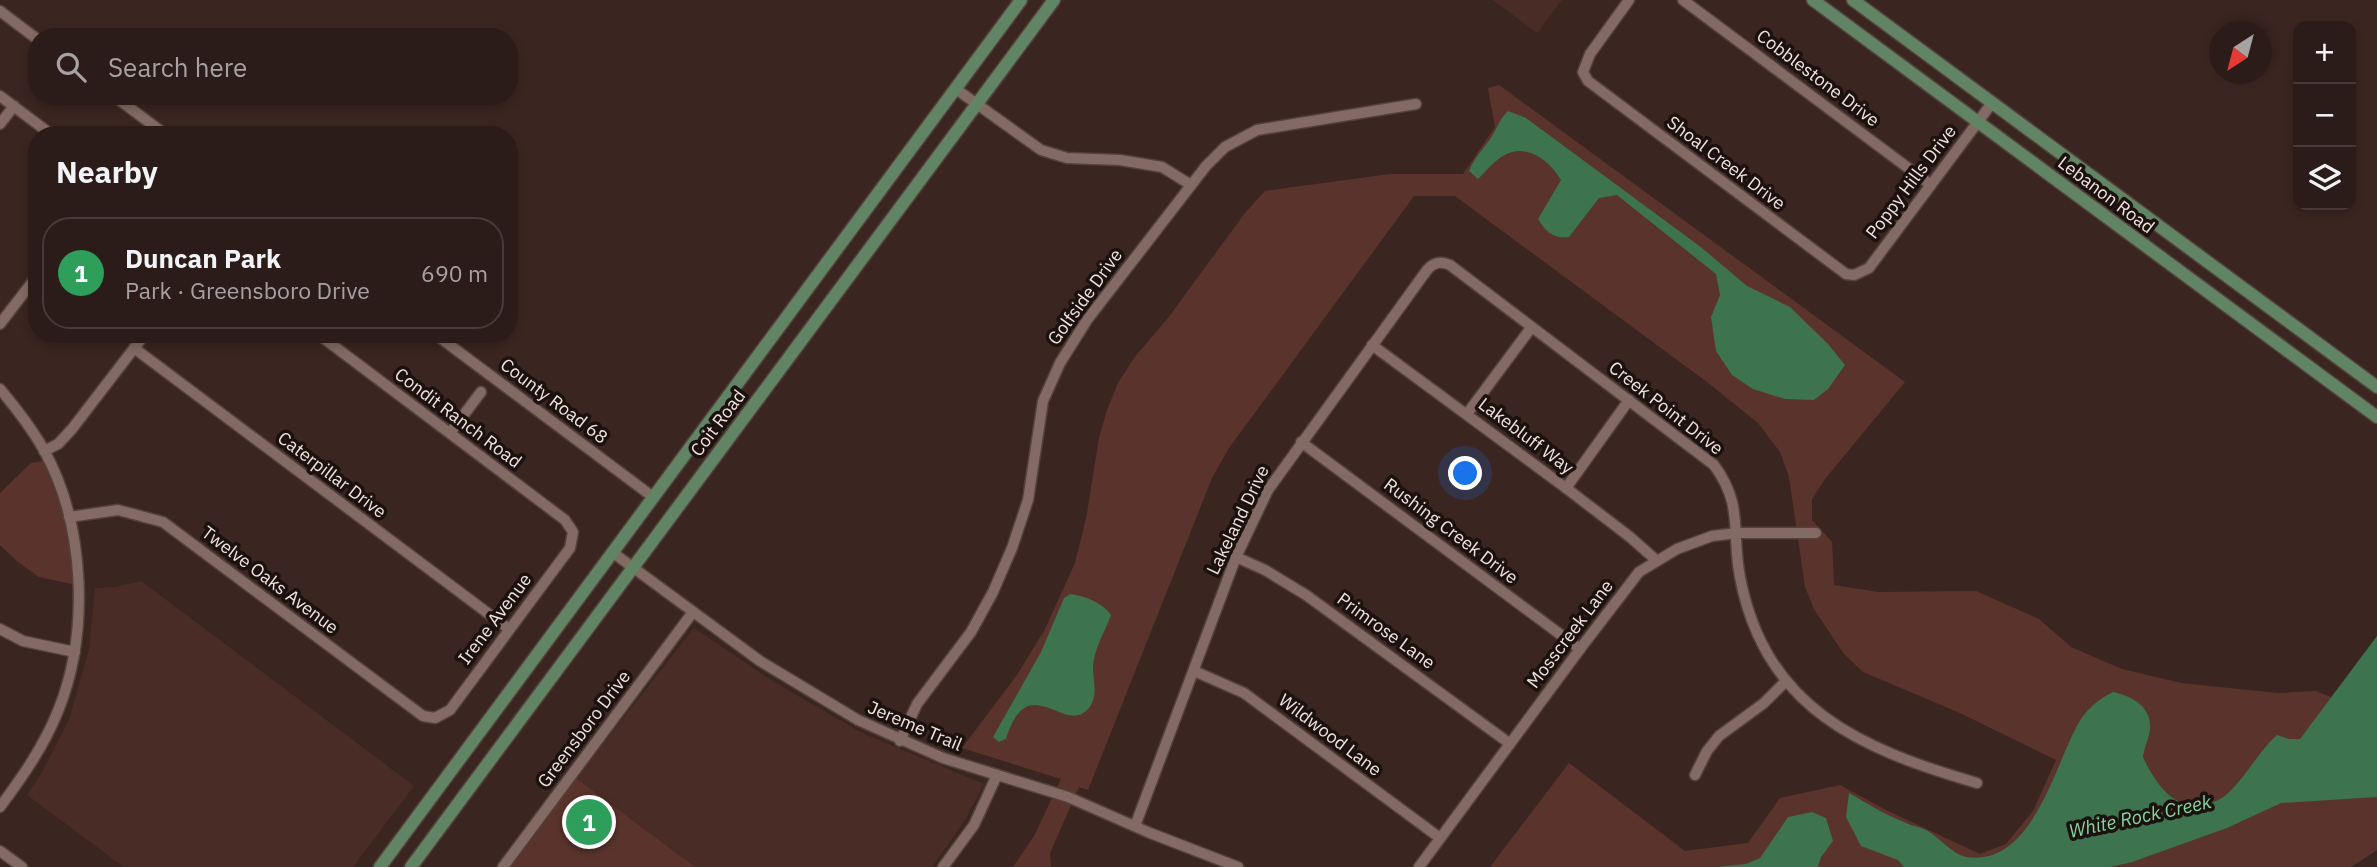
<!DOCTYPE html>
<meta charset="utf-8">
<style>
:root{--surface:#2c1c19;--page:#382926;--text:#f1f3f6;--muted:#a6a1a2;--line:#483a38;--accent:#3bd77e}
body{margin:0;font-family:"IBM Plex Sans",sans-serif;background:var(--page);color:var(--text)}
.controls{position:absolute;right:21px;top:21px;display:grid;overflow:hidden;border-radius:14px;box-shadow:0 4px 10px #0003}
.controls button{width:63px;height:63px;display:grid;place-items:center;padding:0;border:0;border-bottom:2px solid var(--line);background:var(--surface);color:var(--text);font:35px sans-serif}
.compass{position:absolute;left:2209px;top:21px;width:63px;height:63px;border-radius:50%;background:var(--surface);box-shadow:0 4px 10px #0003;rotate:216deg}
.you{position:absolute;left:1466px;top:474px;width:24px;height:24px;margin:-18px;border:5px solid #fff;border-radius:50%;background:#1a73e8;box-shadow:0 0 0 10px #1a73e833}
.badge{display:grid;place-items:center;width:46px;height:46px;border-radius:50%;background:var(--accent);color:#fff;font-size:23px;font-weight:700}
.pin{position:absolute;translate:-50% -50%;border:4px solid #fff;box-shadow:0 2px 7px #0006}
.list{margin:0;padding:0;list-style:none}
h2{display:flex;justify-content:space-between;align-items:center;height:91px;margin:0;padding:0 28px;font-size:30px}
h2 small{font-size:23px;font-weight:400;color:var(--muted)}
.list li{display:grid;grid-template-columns:46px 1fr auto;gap:21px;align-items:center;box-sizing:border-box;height:112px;margin:0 14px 14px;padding:0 14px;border:2px solid var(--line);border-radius:28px}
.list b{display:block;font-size:26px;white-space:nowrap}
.list p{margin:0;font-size:23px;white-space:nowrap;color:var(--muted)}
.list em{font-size:23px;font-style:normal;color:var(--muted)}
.icon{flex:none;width:38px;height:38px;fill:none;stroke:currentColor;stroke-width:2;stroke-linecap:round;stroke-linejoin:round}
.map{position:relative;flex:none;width:2377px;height:867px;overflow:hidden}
.search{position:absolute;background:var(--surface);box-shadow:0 4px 10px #0003;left:28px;top:28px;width:490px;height:77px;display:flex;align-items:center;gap:18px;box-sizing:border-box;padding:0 24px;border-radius:28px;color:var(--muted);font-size:26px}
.panel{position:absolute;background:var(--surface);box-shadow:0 4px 10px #0003;left:28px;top:126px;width:490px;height:217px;border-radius:28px}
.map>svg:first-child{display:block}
</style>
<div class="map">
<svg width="2377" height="867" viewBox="0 0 2377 867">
<rect width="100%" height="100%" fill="#3b2521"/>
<g fill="#492c26">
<polygon points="1493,0 1562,0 1537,33"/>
<polygon points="141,581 414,786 353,867 124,867 27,795 41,774 69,720 89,649 95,588 116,587"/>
<polygon points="694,628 774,682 862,733 984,784 965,820 932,867 695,867 576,778"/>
</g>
<g fill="#5a342c">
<polygon points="1499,85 1905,382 1825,479 1812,499 1812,520 1832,542 1834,585 1878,592 1976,591 2039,619 2071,647 2122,669 2181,683 2277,693 2315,691 2377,714 2377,850 2351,867 1490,867 1569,763 1685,851 1748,843 1780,798 1840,785 1886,810 1980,854 2006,844 2033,811 2056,760 1960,713 1863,672 1844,654 1814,609 1805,587 1789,477 1780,452 1758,423 1707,382 1455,196 1414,196 1229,448 1212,478 1088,790 1079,787 1050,853 1051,867 1013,867 1034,836 1061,779 962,748 1017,675 1045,629 1075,563 1086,519 1099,438 1107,410 1118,383 1134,358 1168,318 1245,213 1265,191 1390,174 1463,174 1495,127 1488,88"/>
<path d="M44,461c14,38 33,83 28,123l-33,-7 -21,-15 -18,-17v-52l31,-30z"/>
<polygon points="576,778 695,867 511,867"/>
</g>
<g fill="#3d734f">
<path d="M1508,111l18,7 176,130 45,38 43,21 38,37 17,21 -17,24 -14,11 -29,-1 -32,-10 -21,-14 -16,-24 -5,-34 9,-22 -4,-21 -99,-79 -18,3 -30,39c-16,2 -23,-5 -31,-18l23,-39c-9,-16 -28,-33 -49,-28 -13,3 -25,18 -34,27l-9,-8c7,-17 18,-25 26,-40 4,-8 6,-13 13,-20z"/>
<path d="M1070,594c15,2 32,8 41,21 -6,17 -17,33 -18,52 0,16 6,29 -5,42 -24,27 -60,-42 -82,30l-7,3 -6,-5 48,-85 23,-54z"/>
<path d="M2377,636v161l-96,6 -54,25 -95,34 -22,5h-206l-6,-7 -37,-14 -15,-29 3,-24c19,11 37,22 57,30 6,3 14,4 20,7 13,7 26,24 40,27 66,10 88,-90 112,-133 8,-15 21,-25 35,-32 18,4 39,14 37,37 -1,9 -6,19 -7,28 12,26 32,56 64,47 7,-2 15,-5 20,-10 19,-17 31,-42 50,-59l12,4h11z"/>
<polygon points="1812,812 1826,818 1833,841 1821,857 1818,867 1716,867 1746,864 1760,858 1788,817"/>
</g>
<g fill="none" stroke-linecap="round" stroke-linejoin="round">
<g stroke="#53413d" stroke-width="13">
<g id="minor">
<polyline points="1629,0 1590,54 1583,72 1588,81 1846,274 1854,275 1869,268 1992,103"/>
<polyline points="1683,0 1931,185"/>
<polyline points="0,11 37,39"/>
<polyline points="956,89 1041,150 1067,158 1120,160 1162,167 1191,185"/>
<polyline points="0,96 52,135"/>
<polyline points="114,96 166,135"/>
<polyline points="0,124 14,106"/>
<polyline points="0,324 37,276"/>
<polyline points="435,334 653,497"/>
<polyline points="1372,345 1566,488 1630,537 1656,560"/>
<polyline points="134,348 509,629"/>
<path d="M0,389c16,19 32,40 44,61 41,75 46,182 14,261 -14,35 -35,65 -58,96"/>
<polyline points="1467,414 1531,328"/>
<polyline points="450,433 481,392"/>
<polyline points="1301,442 1580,649"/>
<polyline points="44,451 58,444 72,429 145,334"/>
<polyline points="1566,488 1629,400"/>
<polyline points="69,517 118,510 163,522 423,716 435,718 450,710 570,548 573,532 565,520 318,334"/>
<polyline points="612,552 760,661 858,720 943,758 1068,797 1150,833 1238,867"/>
<polyline points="1236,557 1265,570 1306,595 1509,743"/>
<polyline points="0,629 23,641 75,652"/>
<polyline points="1194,671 1244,693 1440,838"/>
<polyline points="900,741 917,704 971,632 993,592 1012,548 1028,500 1043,401 1060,363 1087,320 1206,166 1225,147 1257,130 1416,104"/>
<polyline points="1695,775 1707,751 1719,736 1764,703 1786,681"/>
<path d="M1135,826l101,-269 32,-67 159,-220c7,-8 14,-9 23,-5l264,200c30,41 17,66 26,112 25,132 121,172 237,206"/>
<polyline points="0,851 22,867"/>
<polyline points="503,867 693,612"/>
<polyline points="943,867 974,825 997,775"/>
<polyline points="1419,867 1580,649 1639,572 1677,549 1712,536 1737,533 1816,533"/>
</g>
</g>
<g stroke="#53413d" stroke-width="15">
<g id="major">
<polyline points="1813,0 2377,417"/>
<polyline points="1853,0 2377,387"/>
<polyline points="380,867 1021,0"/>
<polyline points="411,867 1054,0"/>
</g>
</g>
<use href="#minor" stroke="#846a64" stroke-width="10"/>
<use href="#major" stroke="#618464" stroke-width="12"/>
</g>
<g text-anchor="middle" stroke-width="7" stroke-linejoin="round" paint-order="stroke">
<g font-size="18" fill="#f2e3df" stroke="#1b110f">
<text transform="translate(1818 78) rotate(37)" y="6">Cobblestone Drive</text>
<text transform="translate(1726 163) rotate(37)" y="6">Shoal Creek Drive</text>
<text transform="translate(1911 182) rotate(-53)" y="6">Poppy Hills Drive</text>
<text transform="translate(2106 195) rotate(37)" y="6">Lebanon Road</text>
<text transform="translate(1085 297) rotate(-54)" y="6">Golfside Drive</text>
<text transform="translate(554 401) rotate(37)" y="6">County Road 68</text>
<text transform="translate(1666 408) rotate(38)" y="6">Creek Point Drive</text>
<text transform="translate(458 418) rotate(37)" y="6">Condit Ranch Road</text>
<text transform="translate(718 423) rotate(-53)" y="6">Coit Road</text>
<text transform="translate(1526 436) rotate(37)" y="6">Lakebluff Way</text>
<text transform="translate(332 475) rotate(37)" y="6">Caterpillar Drive</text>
<text transform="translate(1238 520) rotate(-64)" y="6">Lakeland Drive</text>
<text transform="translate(1451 531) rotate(37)" y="6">Rushing Creek Drive</text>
<text transform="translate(270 580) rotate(37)" y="6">Twelve Oaks Avenue</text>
<text transform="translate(495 619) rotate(-53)" y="6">Irene Avenue</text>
<text transform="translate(1386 631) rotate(36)" y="6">Primrose Lane</text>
<text transform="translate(1570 634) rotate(-53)" y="6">Mosscreek Lane</text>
<text transform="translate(915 726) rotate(23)" y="6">Jereme Trail</text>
<text transform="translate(584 729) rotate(-53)" y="6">Greensboro Drive</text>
<text transform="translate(1330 735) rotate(37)" y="6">Wildwood Lane</text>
</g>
<g font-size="19" font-style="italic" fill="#86d69f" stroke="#1b110f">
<text transform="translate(2140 816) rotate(-12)" y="7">White Rock Creek</text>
</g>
</g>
</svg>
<div class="controls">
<button>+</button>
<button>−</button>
<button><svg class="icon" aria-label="layers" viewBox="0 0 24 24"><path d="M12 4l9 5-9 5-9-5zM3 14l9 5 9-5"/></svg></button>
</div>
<svg class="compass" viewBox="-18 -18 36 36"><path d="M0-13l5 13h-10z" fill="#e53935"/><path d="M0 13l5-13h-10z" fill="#a6a1a2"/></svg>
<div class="you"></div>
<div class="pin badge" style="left:589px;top:822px;background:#2e9e5b">1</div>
<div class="search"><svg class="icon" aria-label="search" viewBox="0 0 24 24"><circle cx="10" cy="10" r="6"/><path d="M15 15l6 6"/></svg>Search here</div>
<section class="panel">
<h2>Nearby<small></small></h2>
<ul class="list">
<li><span class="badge" style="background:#2e9e5b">1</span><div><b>Duncan Park</b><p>Park · Greensboro Drive</p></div><em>690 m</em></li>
</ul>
</section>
</div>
